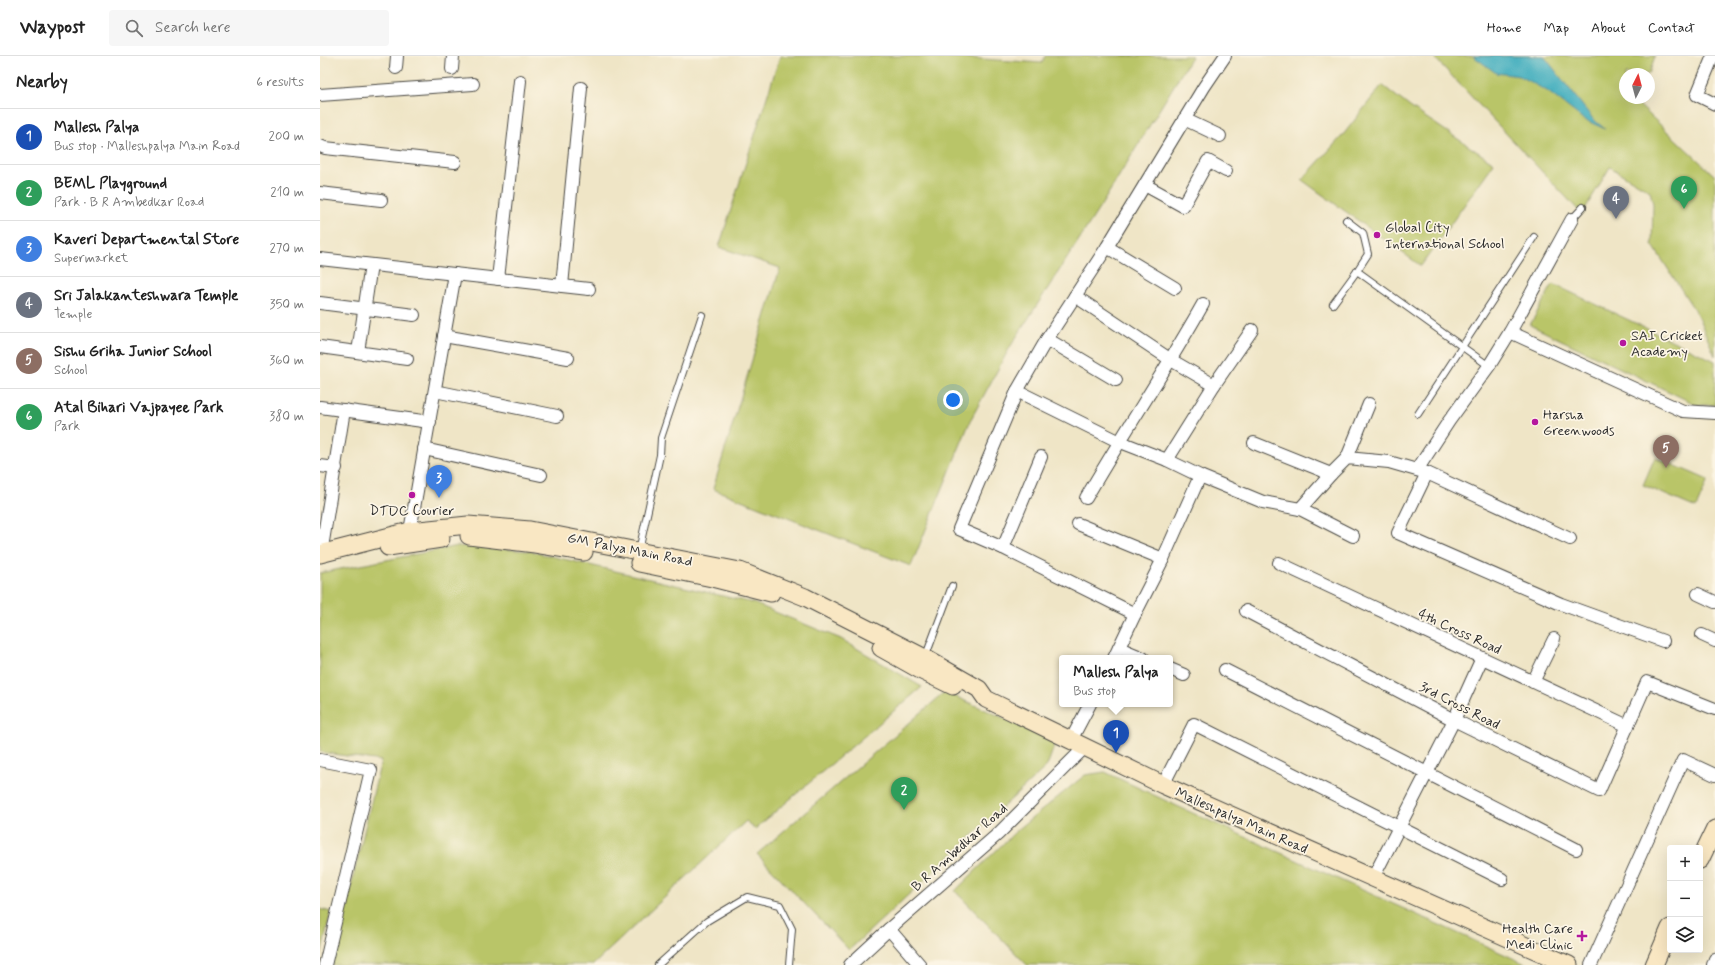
<!DOCTYPE html>
<meta charset="utf-8">
<style>
:root{--surface:#fff;--page:#f6f6f6;--text:#222;--muted:#767676;--line:#e0e0e0;--accent:#d93025}
body{margin:0;font-family:Mynerve,sans-serif;background:var(--page);color:var(--text)}
.controls{position:absolute;right:12px;bottom:12px;display:grid;overflow:hidden;border-radius:4px;box-shadow:0 4px 16px #0002}
.controls button{width:36px;height:36px;display:grid;place-items:center;padding:0;border:0;border-bottom:1px solid var(--line);background:var(--surface);color:var(--text);font:20px sans-serif}
.compass{position:absolute;left:1299px;top:12px;width:36px;height:36px;border-radius:50%;background:var(--surface);box-shadow:0 4px 16px #0002;rotate:6deg}
.you{position:absolute;left:633px;top:344px;width:14px;height:14px;margin:-10px;border:3px solid #fff;border-radius:50%;background:#1a73e8;box-shadow:0 0 0 6px #1a73e833}
.badge{display:grid;place-items:center;width:26px;height:26px;border-radius:50%;background:var(--accent);color:#fff;font-size:13px;font-weight:700}
.pin{position:absolute;translate:-50% -33px;filter:drop-shadow(0 1px 2px #0008)}
.pin::after{content:'';position:absolute;top:21px;width:14px;height:12px;background:inherit;clip-path:polygon(0 0,100% 0,50% 100%)}
.popup{position:absolute;left:739px;top:599px;width:114px;height:52px;box-sizing:border-box;display:grid;place-content:center;border-radius:4px;background:var(--surface);filter:drop-shadow(0 1px 3px #0005);font-size:13px;white-space:nowrap;color:var(--muted)}
.popup b{font-size:15px;color:var(--text)}
.popup::after{content:'';position:absolute;left:50%;top:100%;margin-left:-8px;border:8px solid transparent;border-top-color:var(--surface)}
.list{margin:0;padding:0;list-style:none}
h2{display:flex;justify-content:space-between;align-items:center;height:52px;margin:0;padding:0 16px;font-size:17px}
h2 small{font-size:13px;font-weight:400;color:var(--muted)}
.list li{display:grid;grid-template-columns:26px 1fr auto;gap:12px;align-items:center;box-sizing:border-box;height:56px;padding:0 16px;border-top:1px solid var(--line)}
.list b{display:block;font-size:15px;white-space:nowrap}
.list p{margin:0;font-size:13px;white-space:nowrap;color:var(--muted)}
.list em{font-size:13px;font-style:normal;color:var(--muted)}
.icon{flex:none;width:22px;height:22px;fill:none;stroke:currentColor;stroke-width:2;stroke-linecap:round;stroke-linejoin:round}
.map{position:relative;flex:none;width:1395px;height:909px;overflow:hidden}
header{display:flex;align-items:center;gap:24px;box-sizing:border-box;height:56px;padding:0 20px;background:var(--surface);border-bottom:1px solid var(--line)}
header strong{font-size:19px}
nav{display:flex;gap:22px;margin-inline-start:auto;font-size:14px}
.search{width:280px;height:36px;background:var(--page);display:flex;align-items:center;gap:10px;box-sizing:border-box;padding:0 14px;border-radius:4px;color:var(--muted);font-size:15px}
main{display:flex}
aside{flex:1;background:var(--surface)}
.map>svg:first-child{display:block}
</style>
<header>
<strong>Waypost</strong>
<div class="search"><svg class="icon" aria-label="search" viewBox="0 0 24 24"><circle cx="10" cy="10" r="6"/><path d="M15 15l6 6"/></svg>Search here</div>
<nav><a>Home</a><a>Map</a><a>About</a><a>Contact</a></nav>
</header>
<main>
<aside>
<h2>Nearby<small>6 results</small></h2>
<ul class="list">
<li><span class="badge" style="background:#1a4fb4">1</span><div><b>Mallesh Palya</b><p>Bus stop · Malleshpalya Main Road</p></div><em>200 m</em></li>
<li><span class="badge" style="background:#2e9e5b">2</span><div><b>BEML Playground</b><p>Park · B R Ambedkar Road</p></div><em>210 m</em></li>
<li><span class="badge" style="background:#3f7fe0">3</span><div><b>Kaveri Departmental Store</b><p>Supermarket</p></div><em>270 m</em></li>
<li><span class="badge" style="background:#6b7280">4</span><div><b>Sri Jalakanteshwara Temple</b><p>Temple</p></div><em>350 m</em></li>
<li><span class="badge" style="background:#8d6e63">5</span><div><b>Sishu Griha Junior School</b><p>School</p></div><em>360 m</em></li>
<li><span class="badge" style="background:#2e9e5b">6</span><div><b>Atal Bihari Vajpayee Park</b><p>Park</p></div><em>380 m</em></li>
</ul>
</aside>
<div class="map">
<svg width="1395" height="909" viewBox="0 0 1395 909">
<rect width="100%" height="100%" fill="#fcf5e5"/>
<filter id="ink" filterUnits="userSpaceOnUse"><feTurbulence type="fractalNoise" baseFrequency=".025" numOctaves="2"/><feDisplacementMap in="SourceGraphic" scale="8" xChannelSelector="R" yChannelSelector="G"/><feConvolveMatrix kernelMatrix="1 2 1 2 8 2 1 2 1" color-interpolation-filters="sRGB"/></filter>
<filter id="wash" filterUnits="userSpaceOnUse"><feTurbulence type="fractalNoise" baseFrequency=".012" numOctaves="4" result="noise"/><feDisplacementMap in="SourceGraphic" scale="16" xChannelSelector="R" yChannelSelector="G"/><feGaussianBlur stdDeviation="0.9" result="paint"/><feColorMatrix in="noise" values="0 0 0 0 0 0 0 0 0 0 0 0 0 0 0 0 0 1.4 0 .05"/><feComposite in="paint" operator="in"/></filter>
<g filter="url(#wash)">
<rect width="100%" height="100%" fill="#efe5c6"/>
<g fill="#b9c567" stroke="#727849">
<polygon points="460,0 617,0 722,7 725,0 872,0 782,148 690,291 651,363 591,510 393,433 460,212 399,191"/>
<polygon points="1113,0 1335,0 1329,18 1305,18 1305,42 1321,42 1319,49 1395,120 1395,300 1377,258 1332,188 1333,148 1330,135 1290,111 1262,158"/>
<polygon points="1062,29 1090,51 1174,107 1101,210 982,124 1023,79"/>
<polygon points="1233,228 1395,305 1395,349 1377,349 1210,269"/>
<polygon points="1335,401 1388,424 1376,452 1323,429"/>
<polygon points="138,490 209,495 433,547 521,583 602,631 435,773 426,765 273,909 12,909 61,705 0,696 0,517"/>
<polygon points="625,636 736,685 727,710 529,894 437,798"/>
<polygon points="785,716 857,750 1208,909 707,909 635,835 695,776 765,719"/>
<polygon points="0,853 11,856 0,902"/>
</g>
<polygon fill="#40adbe" stroke="#366c74" points="1153,0 1224,0 1273,63 1285,73 1263,63 1227,35 1199,20 1176,17"/>
</g>
<g filter="url(#ink)">
<g fill="none" stroke-linecap="round" stroke-linejoin="round">
<g stroke="#484742" stroke-width="8">
<g id="lane">
<polyline points="1252,163 1263,151"/>
<polyline points="1026,164 1043,177 1048,198 1037,215"/>
<polyline points="1013,248 1037,215 1169,310"/>
<polyline points="1098,358 1214,181"/>
<polyline points="319,495 340,399 341,382 382,259"/>
<polyline points="605,602 632,530"/>
<polyline points="338,909 387,865 427,841 460,849 472,873 469,909"/>
</g>
</g>
<g stroke="#484742" stroke-width="14">
<g id="street">
<polyline points="1393,0 1377,39 1395,48"/>
<polyline points="76,12 77,0"/>
<polyline points="132,13 133,0"/>
<polyline points="0,39 153,28"/>
<polyline points="864,63 900,80"/>
<polyline points="0,90 5,92 135,106"/>
<polyline points="825,129 863,150 888,105 906,115"/>
<polyline points="0,137 61,144"/>
<polyline points="787,191 855,232"/>
<polyline points="0,203 269,233"/>
<polyline points="178,223 200,25"/>
<polyline points="242,230 261,32"/>
<polyline points="755,240 851,304 894,329"/>
<polyline points="0,247 94,259"/>
<polyline points="1190,276 1363,355 1395,357"/>
<polyline points="124,280 248,302"/>
<polyline points="727,283 796,324"/>
<polyline points="0,291 87,303"/>
<polyline points="38,296 51,209"/>
<polyline points="115,335 237,360"/>
<polyline points="697,335 798,385 847,404 880,420 943,446 980,453 1011,418 1027,402 1069,406 1107,417 1250,483"/>
<polyline points="0,351 110,366"/>
<polyline points="934,387 1011,418"/>
<polyline points="104,393 221,419"/>
<polyline points="1027,402 1049,348"/>
<polyline points="847,404 894,329 932,274"/>
<polyline points="0,410 16,412"/>
<polyline points="1097,414 1129,365 1169,310 1190,276 1252,163"/>
<polyline points="1107,417 1078,477 1241,548 1343,585"/>
<path d="M766,442c38,-66 80,-128 117,-194"/>
<polyline points="980,453 1033,480"/>
<polyline points="758,468 843,503"/>
<polyline points="90,475 135,218"/>
<polyline points="683,492 721,401"/>
<polyline points="1,498 24,354"/>
<polyline points="959,507 1308,670"/>
<polyline points="1378,538 1395,546"/>
<polyline points="926,555 1134,664 1279,735 1327,626 1395,653"/>
<polyline points="815,558 843,503 880,420"/>
<polyline points="1382,579 1395,585"/>
<polyline points="799,592 823,602"/>
<polyline points="794,602 815,558 683,492 639,473 697,335 727,283 787,191 884,31 905,0"/>
<polyline points="850,613 864,619"/>
<polyline points="905,614 1256,793"/>
<polyline points="1213,626 1234,583"/>
<polyline points="751,684 770,648"/>
<polyline points="0,704 51,714 5,909"/>
<polyline points="843,729 874,668 1182,823"/>
<polyline points="1053,822 1134,664 1162,602"/>
<polyline points="569,873 600,909"/>
<polyline points="530,909 569,873 678,778 764,692"/>
<polyline points="1271,909 1363,704 1395,719"/>
<polyline points="1393,909 1395,903"/>
</g>
</g>
<g stroke="#484742" stroke-width="19">
<g id="secondary">
<polyline points="149,480 215,488 264,496"/>
<polyline points="68,491 121,483"/>
<polyline points="0,498 90,475 148,469 210,474 420,515 485,541 605,602 659,633 666,643 843,729 1249,909"/>
<polyline points="319,507 392,522 451,537"/>
<polyline points="561,592 602,615 633,630"/>
<polyline points="1380,804 1395,773"/>
<polyline points="1334,909 1350,872"/>
</g>
</g>
<use href="#lane" stroke="#fff" stroke-width="6"/>
<use href="#street" stroke="#fff" stroke-width="12"/>
<use href="#secondary" stroke="#f9e7c3" stroke-width="17"/>
</g>
</g>
<g fill="#b5179e" stroke="#fcf5e5" stroke-width="1.5">
<circle cx="1057" cy="179" r="4"/>
<circle cx="1303" cy="287" r="4"/>
<circle cx="1215" cy="366" r="4"/>
<circle cx="92" cy="439" r="4"/>
<path d="M1260 874h4v4h4v4h-4v4h-4v-4h-4v-4h4z"/>
</g>
<g text-anchor="middle" stroke-width="3.5" stroke-linejoin="round" paint-order="stroke">
<g font-size="14" fill="#2b2b2b" stroke="#fcf5e5" text-anchor="start">
<text x="1065" y="176">Global City<tspan x="1065" dy="16">International School</tspan></text>
<text x="1311" y="284">SAI Cricket<tspan x="1311" dy="16">Academy</tspan></text>
<text x="1223" y="363">Harsha<tspan x="1223" dy="16">Greenwoods</tspan></text>
<text x="92" y="459" text-anchor="middle">DTDC Courier</text>
<text x="1253" y="877" text-anchor="end">Health Care<tspan x="1253" dy="16">Medi Clinic</tspan></text>
</g>
<g font-size="14" fill="#2b2b2b" stroke="#fcf5e5">
<text transform="translate(310 493) rotate(11)" y="5">GM Palya Main Road</text>
<text transform="translate(1140 575) rotate(25)" y="5">4th Cross Road</text>
<text transform="translate(1140 649) rotate(27)" y="5">3rd Cross Road</text>
<text transform="translate(922 764) rotate(24)" y="5">Malleshpalya Main Road</text>
<text transform="translate(639 791) rotate(-42)" y="5">B R Ambedkar Road</text>
</g>
</g>
</svg>
<div class="controls">
<button>+</button>
<button>−</button>
<button><svg class="icon" aria-label="layers" viewBox="0 0 24 24"><path d="M12 4l9 5-9 5-9-5zM3 14l9 5 9-5"/></svg></button>
</div>
<svg class="compass" viewBox="-18 -18 36 36"><path d="M0-13l5 13h-10z" fill="#e53935"/><path d="M0 13l5-13h-10z" fill="#767676"/></svg>
<div class="you"></div>
<div class="pin badge" style="left:796px;top:697px;background:#1a4fb4">1</div>
<div class="popup"><b>Mallesh Palya</b>Bus stop</div>
<div class="pin badge" style="left:584px;top:754px;background:#2e9e5b">2</div>
<div class="pin badge" style="left:119px;top:442px;background:#3f7fe0">3</div>
<div class="pin badge" style="left:1296px;top:163px;background:#6b7280">4</div>
<div class="pin badge" style="left:1346px;top:412px;background:#8d6e63">5</div>
<div class="pin badge" style="left:1364px;top:153px;background:#2e9e5b">6</div>
</div>
</main>
